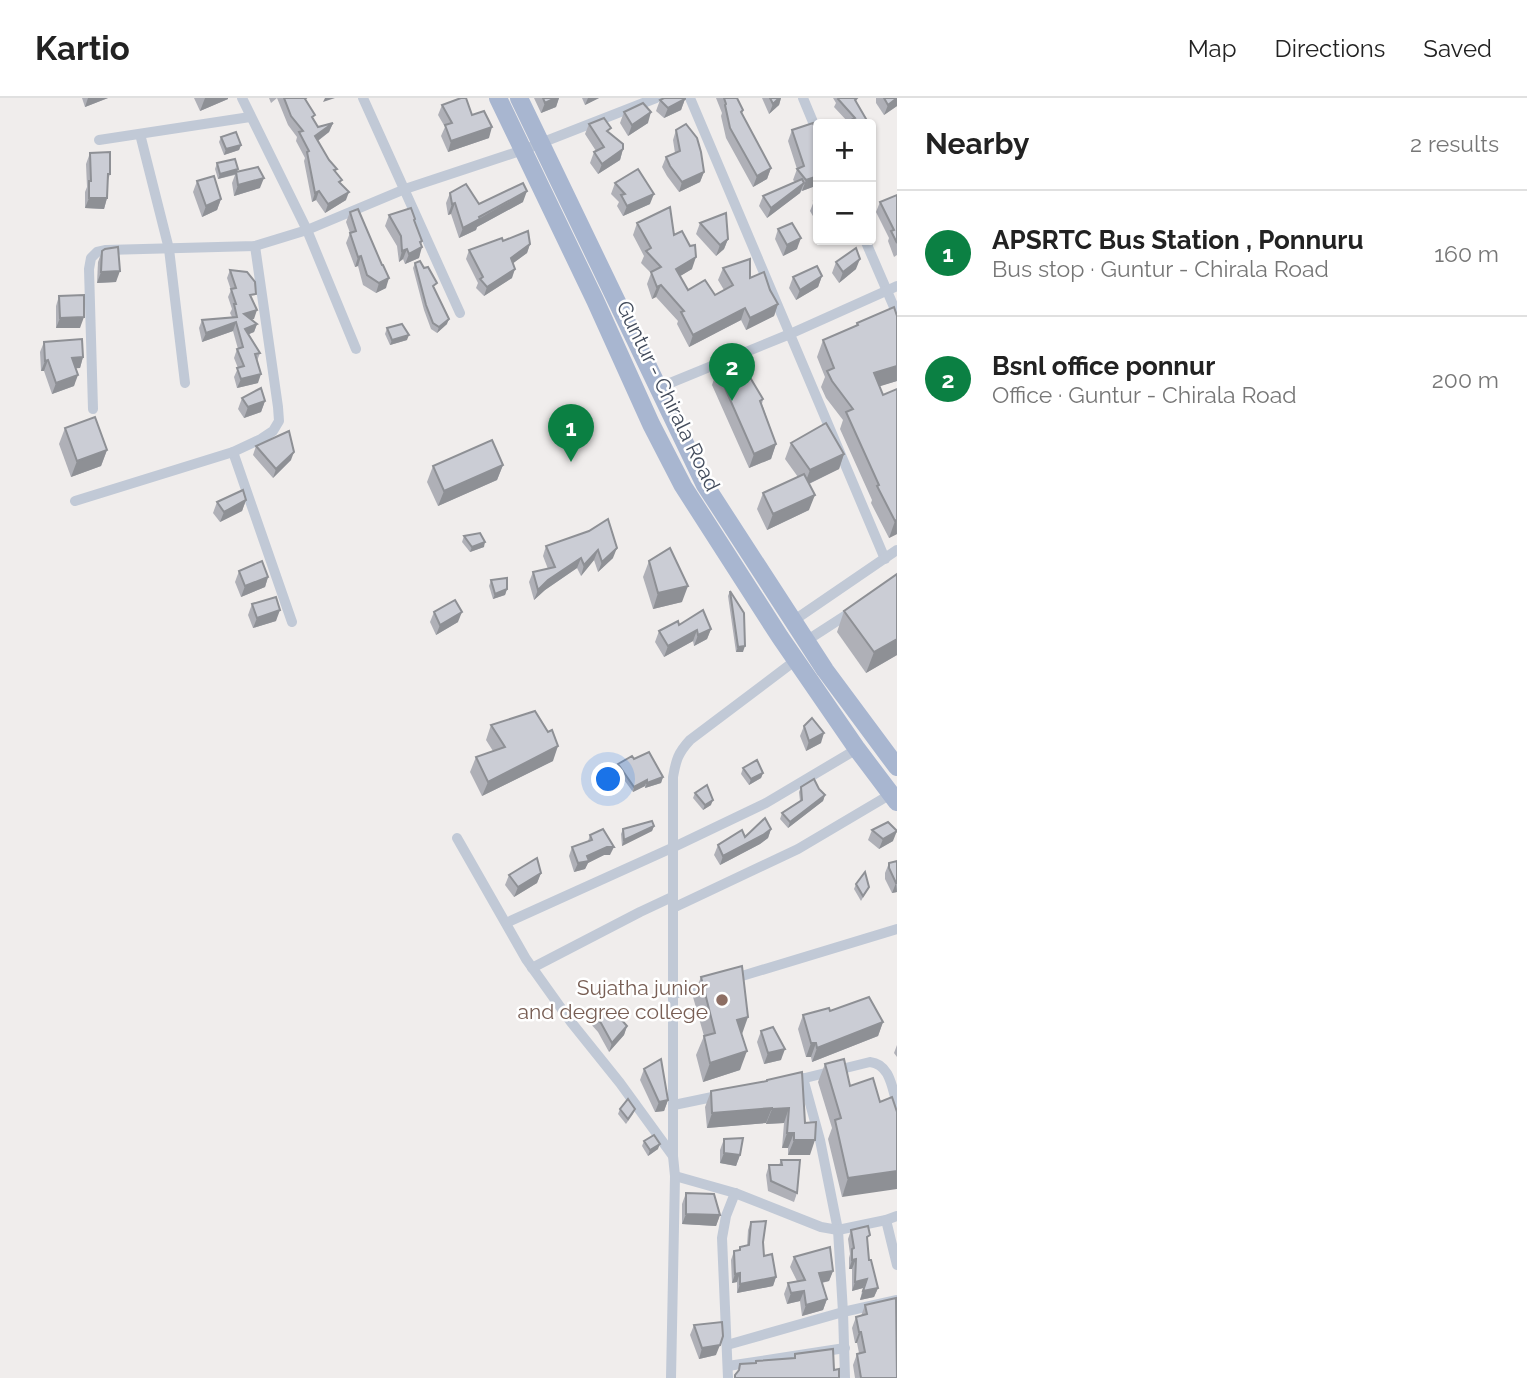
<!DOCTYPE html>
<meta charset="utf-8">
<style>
:root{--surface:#fff;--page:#f2f2f2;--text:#222;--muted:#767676;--line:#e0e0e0;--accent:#0b8043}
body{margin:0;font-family:Raleway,sans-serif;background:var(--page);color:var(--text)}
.controls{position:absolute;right:21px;top:21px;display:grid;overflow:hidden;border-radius:7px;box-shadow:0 2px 5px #0004}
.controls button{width:63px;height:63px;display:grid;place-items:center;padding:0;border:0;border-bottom:2px solid var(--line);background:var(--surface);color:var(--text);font:35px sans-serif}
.you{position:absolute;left:609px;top:682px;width:24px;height:24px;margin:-18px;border:5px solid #fff;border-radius:50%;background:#1a73e8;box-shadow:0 0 0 10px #1a73e833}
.badge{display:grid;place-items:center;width:46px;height:46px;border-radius:50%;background:var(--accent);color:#fff;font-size:23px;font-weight:700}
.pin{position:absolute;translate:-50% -58px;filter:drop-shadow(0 2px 4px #0008)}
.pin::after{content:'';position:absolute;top:37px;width:24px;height:21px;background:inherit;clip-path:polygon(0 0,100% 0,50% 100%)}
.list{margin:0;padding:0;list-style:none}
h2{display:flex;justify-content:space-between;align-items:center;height:91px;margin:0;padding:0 28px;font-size:30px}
h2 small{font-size:23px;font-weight:400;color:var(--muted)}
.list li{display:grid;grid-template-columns:46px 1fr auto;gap:21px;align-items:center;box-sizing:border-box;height:126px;padding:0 28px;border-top:2px solid var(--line)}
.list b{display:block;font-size:26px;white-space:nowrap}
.list p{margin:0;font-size:23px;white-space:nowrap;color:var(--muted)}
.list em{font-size:23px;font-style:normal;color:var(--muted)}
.map{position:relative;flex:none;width:897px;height:1280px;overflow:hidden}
header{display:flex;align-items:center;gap:42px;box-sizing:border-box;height:98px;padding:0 35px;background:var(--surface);border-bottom:2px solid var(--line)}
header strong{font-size:33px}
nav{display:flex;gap:38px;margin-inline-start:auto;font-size:24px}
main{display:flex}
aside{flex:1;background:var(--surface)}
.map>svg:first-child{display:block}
</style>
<header>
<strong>Kartio</strong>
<nav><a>Map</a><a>Directions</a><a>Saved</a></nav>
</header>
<main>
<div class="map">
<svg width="897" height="1280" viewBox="0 0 897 1280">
<rect width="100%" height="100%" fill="#f0edec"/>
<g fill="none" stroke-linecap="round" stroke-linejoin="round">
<g stroke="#c1c9d6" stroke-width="10">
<polyline points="242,0 307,132 356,251"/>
<polyline points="363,0 460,215"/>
<polyline points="690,0 885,461"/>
<polyline points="803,0 818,36"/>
<polyline points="140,36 169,151 185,285"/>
<polyline points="99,42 250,19"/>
<polyline points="865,142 897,216"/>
<polyline points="658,290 790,236 897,188"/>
<polyline points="93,311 89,171 91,160 97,154 106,152 255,148 307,132 405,91 523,52 656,0"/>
<polyline points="233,354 292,524"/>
<polyline points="75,403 233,354 261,341 273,333 279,323 278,309 255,148"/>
<polyline points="793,523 897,452"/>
<polyline points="806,543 854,512"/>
<polyline points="457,740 526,861 571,924 620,985 673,1058"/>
<polyline points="673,810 798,751 891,696"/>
<polyline points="506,825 674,749 766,705 857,651"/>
<polyline points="532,870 640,814 672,799"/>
<polyline points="732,881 897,831"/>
<polyline points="674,896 710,887"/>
<polyline points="803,980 820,1042 838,1132 843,1214 845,1280"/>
<path d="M797,982l73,-18c20,2 22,26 27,42"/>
<polyline points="674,1007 722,997"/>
<polyline points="675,1078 735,1095 821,1129 838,1132 886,1122 897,1118"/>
<polyline points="886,1122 897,1167"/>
<polyline points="727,1247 843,1214 897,1202"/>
<polyline points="728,1268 845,1250"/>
<path d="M671,1280l4,-202 -2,-20v-379c3,-17 5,-24 17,-37l106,-80"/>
<polyline points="728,1280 722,1140 726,1118 735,1095"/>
</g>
<g stroke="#a8b6d0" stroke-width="18">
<polyline points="498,0 595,202 651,326 683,388 780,539 857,651 897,704"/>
<polyline points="519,0 705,387 825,572 897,669"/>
</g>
</g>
<g fill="#afb0b7">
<polygon points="82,0 108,0 85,9"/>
<polygon points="194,0 228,0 228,1 200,13"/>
<polygon points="269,0 306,0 306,2 314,22 318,29 333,25 329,34 318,43 329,62 337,71 335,74 346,102 325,115 316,102 312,104 304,63 305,60 296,43 297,39 288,27 277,0 271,5"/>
<polygon points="534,0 559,0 556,9 541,15"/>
<polygon points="582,0 599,0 585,7"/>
<polygon points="716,0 737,0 743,12 742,16 771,70 767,81 753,89 726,40 721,18 722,15"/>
<polygon points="762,0 781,0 779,7 769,16"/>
<polygon points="833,0 857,0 856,4 869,26 846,26 848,24 834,9 836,5"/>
<polygon points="876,0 897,0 897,8 884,17 876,5"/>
<polygon points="685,1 681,12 664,20 656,13 660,2"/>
<polygon points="442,7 472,17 489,40 448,54 441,38 445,29 438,17"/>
<polygon points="624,14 648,25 628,38 620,25"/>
<polygon points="589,26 609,35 623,51 620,62 598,76 590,65 594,54 596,53 585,36"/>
<polygon points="676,32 704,74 700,84 679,94 667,78 662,69 666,59 675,55 673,42"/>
<polygon points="792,32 817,48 818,50 818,87 802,93 802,92 800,95 767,120 759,108 763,98 795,84 793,82 797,71 788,43"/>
<polygon points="221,39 241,47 239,52 224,57 219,44"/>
<polygon points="90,55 110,76 108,82 107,100 104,111 85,110 85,94 87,89 86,66"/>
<polygon points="217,65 238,71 237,74 260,90 234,98 232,85 235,77 218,81 215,71"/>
<polygon points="197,83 221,101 217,112 202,119 193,94"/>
<polygon points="615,85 650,106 623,118 617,108 619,104 611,96"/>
<polygon points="450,95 479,106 523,104 477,129 476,132 459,140 451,116 448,117 446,105"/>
<polygon points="897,97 897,157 894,159 888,143 889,140 876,114 880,104"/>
<polygon points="818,100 818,124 817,125 810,113 814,103"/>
<polygon points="350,114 386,190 376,195 363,187 358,168 355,169 346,145 350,135 346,124"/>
<polygon points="389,117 414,123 421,146 419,160 405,166 403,161 399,164 397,148 385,128"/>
<polygon points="637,125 674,137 692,171 680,178 688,192 715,197 724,192 718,182 723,170 750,180 770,192 778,206 774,218 746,232 741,222 689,249 677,226 678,223 656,199 652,201 647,186 651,175 641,165 644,158 633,137"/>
<polygon points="700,125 728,141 724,151 716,158 696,136"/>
<polygon points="778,131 797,151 783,158 775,141"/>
<polygon points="503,143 530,146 527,155 513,165 512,180 484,198 476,190 478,185 466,161 469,152"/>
<polygon points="102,153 116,184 97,185 98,164"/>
<polygon points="836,164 856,171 839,185 832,175"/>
<polygon points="415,165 424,170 435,191 434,191 447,226 437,235 431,231 424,212 413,170"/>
<polygon points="230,172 253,203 254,221 252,221 257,226 254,234 249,236 260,255 257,263 258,285 237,290 234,279 238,270 234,260 237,251 238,251 233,233 202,244 199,230 202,222 232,219 230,215 232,211 228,199 231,192 227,180"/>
<polygon points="822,178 818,189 796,202 789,190 793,179"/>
<polygon points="59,198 80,230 56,230 56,208"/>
<polygon points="857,225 897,283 879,288 897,436 889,440 871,405 872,402 840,331 843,322 826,300 821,289 825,279 817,259 823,242 856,228"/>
<polygon points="387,230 407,242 390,247 385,236"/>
<polygon points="44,244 83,259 80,270 76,270 74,288 52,296 44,273 41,273 40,254"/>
<polygon points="717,272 763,301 762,306 776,346 771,361 749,370 712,287"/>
<polygon points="242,300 265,303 261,314 244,320 238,311"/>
<polygon points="65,330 107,352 101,368 71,379 59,346"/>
<polygon points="791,345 844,356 839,371 809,386 809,412 767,432 757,411 763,395 798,379 785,361"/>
<polygon points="256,348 291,362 273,380 253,357"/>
<polygon points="503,367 497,382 438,408 427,384 433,368"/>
<polygon points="246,402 242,413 220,424 213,415 217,404"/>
<polygon points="589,433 613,460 598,474 594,462 581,478 577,470 545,492 534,502 529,484 533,474 548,471 543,458 546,448"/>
<polygon points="464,438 484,449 470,454 462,444"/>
<polygon points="649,463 682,504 653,511 643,479"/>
<polygon points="239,473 268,479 265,489 241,499 235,484"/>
<polygon points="491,482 507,491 505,497 493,501 489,488"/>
<polygon points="730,493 743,554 736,554 728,498"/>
<polygon points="252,506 276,523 253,530 248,517"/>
<polygon points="844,513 897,557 866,575 837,534"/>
<polygon points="434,514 458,524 436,537 430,524"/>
<polygon points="679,527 711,531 707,541 694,548 693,543 664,559 655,544 659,533"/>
<polygon points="491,627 553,663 482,698 470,674 476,659 493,653 486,642"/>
<polygon points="804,628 821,645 806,653 800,638"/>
<polygon points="634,661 663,679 661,685 645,690 645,688 633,694 616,671 618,666"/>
<polygon points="743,670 763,675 761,680 749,687 741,676"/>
<polygon points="801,689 825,697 823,703 788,730 780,721 782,715 800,703 799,694"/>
<polygon points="695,695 711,707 703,712 693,700"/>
<polygon points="654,728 652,733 622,748 621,736 623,731"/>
<polygon points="771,731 768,740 760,746 720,767 714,757 718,747"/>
<polygon points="872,732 893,743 879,751 868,742"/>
<polygon points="590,737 610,757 604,757 588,765 585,771 574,774 569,758 572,749 588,743"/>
<polygon points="897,763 897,794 892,795 885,781 885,775 889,765"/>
<polygon points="541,775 537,785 514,799 505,787 509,777"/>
<polygon points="856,786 869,789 861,803 854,791"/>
<polygon points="701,879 742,937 740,972 703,984 696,957 704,938 693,899"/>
<polygon points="830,913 883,924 878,938 812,964 811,959 806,959 798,931 803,917"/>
<polygon points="593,916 627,928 624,937 609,954 598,934 590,925"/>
<polygon points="761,933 781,962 764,966 757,944"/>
<polygon points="897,947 897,959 894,955"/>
<polygon points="825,966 850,988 880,1004 842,1099 828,1041 832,1030 818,984"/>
<polygon points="644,971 668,1002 664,1013 655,1014 640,982"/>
<polygon points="767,982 805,1025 810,1057 788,1057 788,1050 782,1050 784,1025 766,1026 766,1025 707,1030 705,1009 711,993 766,984"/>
<polygon points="620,1011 635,1011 633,1016 626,1026 618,1016"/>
<polygon points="724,1041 740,1057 736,1068 720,1065 720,1052"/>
<polygon points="644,1043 658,1051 648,1058 642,1048"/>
<polygon points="781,1062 797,1095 794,1104 768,1093 766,1077 769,1067 779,1067"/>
<polygon points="686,1095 720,1117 716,1128 682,1126 682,1106"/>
<polygon points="751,1124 763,1144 764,1158 776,1179 773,1188 737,1195 737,1184 732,1185 731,1162 734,1153 739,1152 740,1149 747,1148 748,1132"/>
<polygon points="851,1132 867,1144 869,1162 878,1190 874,1199 860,1202 863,1190 852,1193 852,1171 849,1171 849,1160 850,1156 848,1141"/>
<polygon points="794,1159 833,1173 829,1183 822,1185 827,1201 823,1212 802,1218 800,1203 787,1206 784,1196 788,1185 797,1183 790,1169"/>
<polygon points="865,1207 897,1280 855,1280 853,1267 857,1256 859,1255 857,1245 855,1245 852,1230 856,1219 861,1218"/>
<polygon points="694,1227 716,1257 699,1261 690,1237"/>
</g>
<g fill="#8e9095">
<polygon points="88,0 108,0 85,9"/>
<polygon points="205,0 228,0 228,1 200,13"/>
<polygon points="325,0 335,0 323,4"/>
<polygon points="555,0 559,0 556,9 541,15 545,5"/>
<polygon points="588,0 599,0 585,7"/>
<polygon points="779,0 781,0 779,7 769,16 773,6"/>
<polygon points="897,0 897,8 884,17 888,7"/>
<polygon points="685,1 681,12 664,20 668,10"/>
<polygon points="651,14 648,25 628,38 632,27"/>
<polygon points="333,25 329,34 312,47 315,38"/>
<polygon points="492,29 489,40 448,54 451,43"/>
<polygon points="241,47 239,52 224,57 226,51"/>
<polygon points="623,51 620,62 598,76 602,66"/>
<polygon points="771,70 767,81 753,89 757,78"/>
<polygon points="238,71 236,76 218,81 220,76"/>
<polygon points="704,74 700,84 679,94 682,84"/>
<polygon points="818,78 818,87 802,93 806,82"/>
<polygon points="264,80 260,90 234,98 238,87"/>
<polygon points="804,85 800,95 767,120 771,110"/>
<polygon points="319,93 316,102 312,104 315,95"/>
<polygon points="527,93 523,104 477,129 476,132 459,140 463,130"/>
<polygon points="349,94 346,102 325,115 328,106"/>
<polygon points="654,96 650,106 623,118 627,108"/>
<polygon points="89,100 107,100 104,111 85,110"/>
<polygon points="221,101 217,112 202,119 206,108"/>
<polygon points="455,105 451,116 448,117 452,106"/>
<polygon points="801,140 797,151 783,158 787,147"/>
<polygon points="728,141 724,151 716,158 720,147"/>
<polygon points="422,143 419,151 422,149 419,160 405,166 409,156"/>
<polygon points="530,146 527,155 508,169 511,160"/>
<polygon points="407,151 403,161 399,164 402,153"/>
<polygon points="361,158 358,168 355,169 358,159"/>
<polygon points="696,159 692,171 672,183 676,171"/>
<polygon points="860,161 856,171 839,185 843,174"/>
<polygon points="515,171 512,180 484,198 487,189"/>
<polygon points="120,173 116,184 97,185 101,174"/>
<polygon points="822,178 818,189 796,202 800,192"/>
<polygon points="389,180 386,190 376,195 379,185"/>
<polygon points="661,187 656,199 652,201 657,189"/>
<polygon points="778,206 774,218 746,232 750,220"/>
<polygon points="745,210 741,222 689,249 693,237"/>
<polygon points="257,212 254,221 241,224 244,216"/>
<polygon points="84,219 80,230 56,230 60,220"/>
<polygon points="449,221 447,226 437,235 439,229"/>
<polygon points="236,224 233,233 202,244 206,235"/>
<polygon points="257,226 254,234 242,239 245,231"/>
<polygon points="409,237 407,242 390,247 392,242"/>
<polygon points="83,259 80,270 68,271 72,260"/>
<polygon points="48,262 44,273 41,273 45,263"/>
<polygon points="897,268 897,283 868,292 874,275"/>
<polygon points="261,276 258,285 237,290 241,281"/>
<polygon points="78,277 74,288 52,296 56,285"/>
<polygon points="265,303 261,314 244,320 248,309"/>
<polygon points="776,346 771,361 749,370 754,356"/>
<polygon points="107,352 101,368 71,379 77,363"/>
<polygon points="294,354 291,362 273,380 276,371"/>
<polygon points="844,356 839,371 804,388 810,372"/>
<polygon points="503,367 497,382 438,408 444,393"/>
<polygon points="815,397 809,412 767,432 773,416"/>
<polygon points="246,402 242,413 220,424 224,414"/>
<polygon points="897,422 897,436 889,440 895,423"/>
<polygon points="485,444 484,449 470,454 472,449"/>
<polygon points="617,450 613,460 598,474 602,464"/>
<polygon points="598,452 594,462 581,478 584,467"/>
<polygon points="581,460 577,470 545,492 534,502 538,492 548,482"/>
<polygon points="268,479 265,489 241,499 245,488"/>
<polygon points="688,488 682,504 653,511 658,495"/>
<polygon points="507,491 505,497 493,501 495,496"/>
<polygon points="280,512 276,523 253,530 257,520"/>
<polygon points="462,514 458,524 436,537 440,527"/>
<polygon points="711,531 707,541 694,548 698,537"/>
<polygon points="697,532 693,543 664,559 668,548"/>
<polygon points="897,541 897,557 866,575 874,554"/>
<polygon points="745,548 743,554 736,554 738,549"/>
<polygon points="824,635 821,645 806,653 809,643"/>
<polygon points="558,648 553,663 482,698 488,684"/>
<polygon points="763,675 761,680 749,687 751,681"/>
<polygon points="663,679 661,685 645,690 647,685"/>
<polygon points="647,682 645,688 633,694 634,689"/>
<polygon points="825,697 823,703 788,730 790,724"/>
<polygon points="713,702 711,707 703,712 705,707"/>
<polygon points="654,728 652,733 622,748 624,742"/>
<polygon points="771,731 768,740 760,746 720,767 723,758"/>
<polygon points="897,733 893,743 879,751 883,741"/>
<polygon points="607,749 614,749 610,757 604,757 588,765 585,771 574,774 578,765 587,758"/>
<polygon points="541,775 537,785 514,799 518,789"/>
<polygon points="896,785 897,794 892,795"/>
<polygon points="748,919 741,939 737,922"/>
<polygon points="883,924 878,938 812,964 817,950"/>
<polygon points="627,928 624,937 609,954 612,945"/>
<polygon points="811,945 816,945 811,959 806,959"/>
<polygon points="785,951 781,962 764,966 768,955"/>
<polygon points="747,953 740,972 703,984 710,965"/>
<polygon points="668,1002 664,1013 655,1014 659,1004"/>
<polygon points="772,1010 766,1025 707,1030 712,1015"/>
<polygon points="789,1010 784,1025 766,1026 772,1011"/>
<polygon points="787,1035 794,1035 788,1050 782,1050"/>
<polygon points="794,1042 815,1042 810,1057 788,1057"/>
<polygon points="660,1046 658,1051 648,1058 650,1052"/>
<polygon points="724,1055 740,1057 736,1068 720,1065"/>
<polygon points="897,1073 897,1091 842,1099 848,1080"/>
<polygon points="686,1116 720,1117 716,1128 682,1126"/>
<polygon points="856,1161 852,1171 849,1171 852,1162"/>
<polygon points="833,1173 829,1183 815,1186 819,1175"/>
<polygon points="740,1175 737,1184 732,1185 735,1176"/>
<polygon points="776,1179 773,1188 737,1195 740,1186"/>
<polygon points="867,1181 863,1190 852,1193 855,1184"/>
<polygon points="878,1190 874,1199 860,1202 863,1193"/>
<polygon points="804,1193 800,1203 787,1206 791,1195"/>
<polygon points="827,1201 823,1212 802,1218 806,1207"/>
<polygon points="859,1234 861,1234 857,1245 855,1245"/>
<polygon points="720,1247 716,1257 699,1261 702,1250"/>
</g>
<g fill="#cbcdd5" stroke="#8e9095" stroke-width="2">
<polygon points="284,0 306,0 305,1 315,17 312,19 318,29 333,25 315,38 329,62 337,71 334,72 342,82 339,84 349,94 328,106 319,93 315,95 307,54 309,53 299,34 303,33 291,18"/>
<polygon points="461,0 466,0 472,17 484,13 492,29 451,43 445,27 452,25 442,7"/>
<polygon points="543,0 555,0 545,5"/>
<polygon points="664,0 685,0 685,1 668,10 660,2"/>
<polygon points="724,0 737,0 743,12 741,14 771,70 757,78 730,30 725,7 726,6"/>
<polygon points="770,0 779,0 773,6"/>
<polygon points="839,0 857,0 855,2 869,26 847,26 847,24 855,20 838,1"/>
<polygon points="884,0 897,0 888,7"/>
<polygon points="643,5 651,14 632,27 624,14"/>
<polygon points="604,20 611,30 607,33 623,46 623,51 602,66 594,54 604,49 589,26"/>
<polygon points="813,25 818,38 818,42 816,44 818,50 818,78 806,82 797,71 804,68 792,32"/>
<polygon points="686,26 697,40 701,54 704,74 682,84 670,68 666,59 680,53 676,32"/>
<polygon points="236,34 241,47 226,51 221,39"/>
<polygon points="110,54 110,76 108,76 107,100 89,100 89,83 91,83 90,55"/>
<polygon points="235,61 238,71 220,76 217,65"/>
<polygon points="258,69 264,80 238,87 236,74"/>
<polygon points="638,71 654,96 627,108 621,97 625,96 615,85"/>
<polygon points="214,78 221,101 206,108 197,83"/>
<polygon points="802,81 804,85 771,110 763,98"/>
<polygon points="523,85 527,93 479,119 480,121 463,130 455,105 452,106 450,95 466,86 479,106"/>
<polygon points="897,97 897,145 891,133 894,132 880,104"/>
<polygon points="818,100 818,110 814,103"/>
<polygon points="670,109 674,137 682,133 690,148 695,147 696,159 676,171 688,192 705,182 715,197 733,187 723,170 750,161 750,180 764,174 770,192 778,206 750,220 745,210 693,237 681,214 684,213 661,187 657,189 651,174 661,169 646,153 651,150 637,125"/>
<polygon points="411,110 415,121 414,122 422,143 420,144 422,149 409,156 407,151 402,153 401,138 389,117"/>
<polygon points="358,111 382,167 383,167 389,180 379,185 367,177 361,158 358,159 350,135 356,133 350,114"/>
<polygon points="726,115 728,141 720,147 700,125"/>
<polygon points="792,125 801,140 787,147 778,131"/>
<polygon points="528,133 530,146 511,160 515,171 487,189 480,181 483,179 469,152 502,140 503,143"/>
<polygon points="118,149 120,173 101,174 102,153 105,151"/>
<polygon points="856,150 860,161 843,174 836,164"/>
<polygon points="420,163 424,170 428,169 437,185 433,188 449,221 439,229 433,225 426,207 415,165"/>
<polygon points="817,168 822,178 800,192 793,179"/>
<polygon points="230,172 247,174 255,184 256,196 250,197 257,212 244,216 257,226 245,231 260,255 255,256 261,276 241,281 237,270 244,268 237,251 243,249 236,224 206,235 202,222 237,219 234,206 236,206 231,191 236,190"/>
<polygon points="84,197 84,219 60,220 59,198"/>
<polygon points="894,209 897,218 897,268 874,275 883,297 897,291 897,422 895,423 877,388 879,387 846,314 853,311 832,283 827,273 834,270 823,242 858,227 857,225"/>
<polygon points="402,226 409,237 392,242 387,230"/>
<polygon points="82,241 83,259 72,260 78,277 56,285 48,262 45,263 44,244"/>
<polygon points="739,261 763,301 760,303 776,346 754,356 717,272"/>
<polygon points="261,290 265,303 248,309 242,300"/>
<polygon points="95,319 107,352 77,363 65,330"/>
<polygon points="826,325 844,356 810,372 791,345"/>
<polygon points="289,333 294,354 276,371 256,348"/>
<polygon points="492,342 503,367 444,393 433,368"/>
<polygon points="804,376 815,397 773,416 763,395"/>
<polygon points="243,392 246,402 224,414 217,404"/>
<polygon points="608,421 617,450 602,464 598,452 584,467 581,460 548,482 538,492 533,474 555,469 546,448 589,433"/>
<polygon points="480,435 485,444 472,449 464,438"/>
<polygon points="670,450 688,488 658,495 649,463"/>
<polygon points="262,463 268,479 245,488 239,473"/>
<polygon points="897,476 897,541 874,554 844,513"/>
<polygon points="507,480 507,491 495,496 491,482"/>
<polygon points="730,493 744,515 745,548 738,549"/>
<polygon points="276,499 280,512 257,520 252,506"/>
<polygon points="455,502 462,514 440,527 434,514"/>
<polygon points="703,512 711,531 698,537 697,532 668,548 659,533 678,523 679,527"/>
<polygon points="535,613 548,634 552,632 558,648 488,684 476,659 505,649 491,627"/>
<polygon points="812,620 824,635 809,643 804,628"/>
<polygon points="649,654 663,679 647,685 647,682 634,689 618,666 632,658 634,661"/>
<polygon points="757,662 763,675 751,681 743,670"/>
<polygon points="814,681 819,691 825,697 790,724 782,715 802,702 801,689"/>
<polygon points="707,687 713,702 705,707 695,695"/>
<polygon points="765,720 771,731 763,737 723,758 718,747 742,732 745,739"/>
<polygon points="652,723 654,728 624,742 623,731"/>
<polygon points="888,724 897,733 883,741 872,732"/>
<polygon points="603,731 614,749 607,749 587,758 589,763 578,765 572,749 592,742 590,737"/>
<polygon points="537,760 541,775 518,789 509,777"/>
<polygon points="897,763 897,785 896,785 889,770 889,765"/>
<polygon points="865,774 869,789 863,798 856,786"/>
<polygon points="742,868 748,919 737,922 747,953 710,965 704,938 715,935 701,879"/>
<polygon points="869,899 883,924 817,950 816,945 811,945 803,917 829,910 830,913"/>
<polygon points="612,911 627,928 612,945 601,925 593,916"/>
<polygon points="773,929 785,951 768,955 761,933"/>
<polygon points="661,961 668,1002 659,1004 644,971"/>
<polygon points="844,961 850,988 873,980 880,1004 892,999 897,1014 897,1073 848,1080 835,1022 841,1020 825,966"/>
<polygon points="802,974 805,1025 816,1024 815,1042 794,1042 794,1035 787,1035 789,1010 772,1011 772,1010 712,1015 711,993 767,983 767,982"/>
<polygon points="628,1001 635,1011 628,1021 620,1011"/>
<polygon points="654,1037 660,1046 650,1052 644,1043"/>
<polygon points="743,1040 740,1057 724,1055 724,1041"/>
<polygon points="781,1062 800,1062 797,1095 771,1083 769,1067 782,1067"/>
<polygon points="686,1095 714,1096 720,1117 686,1116"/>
<polygon points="766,1123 763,1144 764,1158 772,1156 776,1179 740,1186 740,1175 735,1176 734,1153 740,1152 740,1149 749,1147 751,1124"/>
<polygon points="868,1128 870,1137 867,1139 869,1162 871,1162 878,1190 863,1193 867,1181 855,1184 856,1161 852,1162 852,1151 854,1150 851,1132"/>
<polygon points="830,1149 833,1173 819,1175 827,1201 806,1207 804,1193 791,1195 788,1185 805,1182 794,1159"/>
<polygon points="896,1200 897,1280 861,1280 857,1256 865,1254 861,1234 859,1234 856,1219 867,1216 865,1207"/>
<polygon points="722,1224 723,1238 720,1247 702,1250 694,1227"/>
<polygon points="833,1251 834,1272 839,1271 839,1280 735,1280 735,1277 739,1272 740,1266 756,1265 756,1263 795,1260 795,1256"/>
</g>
<circle fill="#8d6e63" stroke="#fff" stroke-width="2.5" cx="722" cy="902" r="7"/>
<g text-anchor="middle" stroke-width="5" stroke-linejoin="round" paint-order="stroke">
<g font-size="21" fill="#434c5c" stroke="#fff">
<text transform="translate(668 298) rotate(64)" y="7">Guntur - Chirala Road</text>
</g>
<g font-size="21" fill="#785e54" stroke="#fff" text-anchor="end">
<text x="708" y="897">Sujatha junior<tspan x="708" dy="24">and degree college</tspan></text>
</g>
</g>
</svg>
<div class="controls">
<button>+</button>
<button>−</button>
</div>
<div class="you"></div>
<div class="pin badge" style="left:571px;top:364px">1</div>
<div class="pin badge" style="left:732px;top:303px">2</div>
</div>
<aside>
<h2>Nearby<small>2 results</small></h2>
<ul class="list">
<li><span class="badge">1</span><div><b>APSRTC Bus Station , Ponnuru</b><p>Bus stop · Guntur - Chirala Road</p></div><em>160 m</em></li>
<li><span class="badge">2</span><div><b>Bsnl office ponnur</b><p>Office · Guntur - Chirala Road</p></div><em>200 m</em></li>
</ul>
</aside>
</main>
